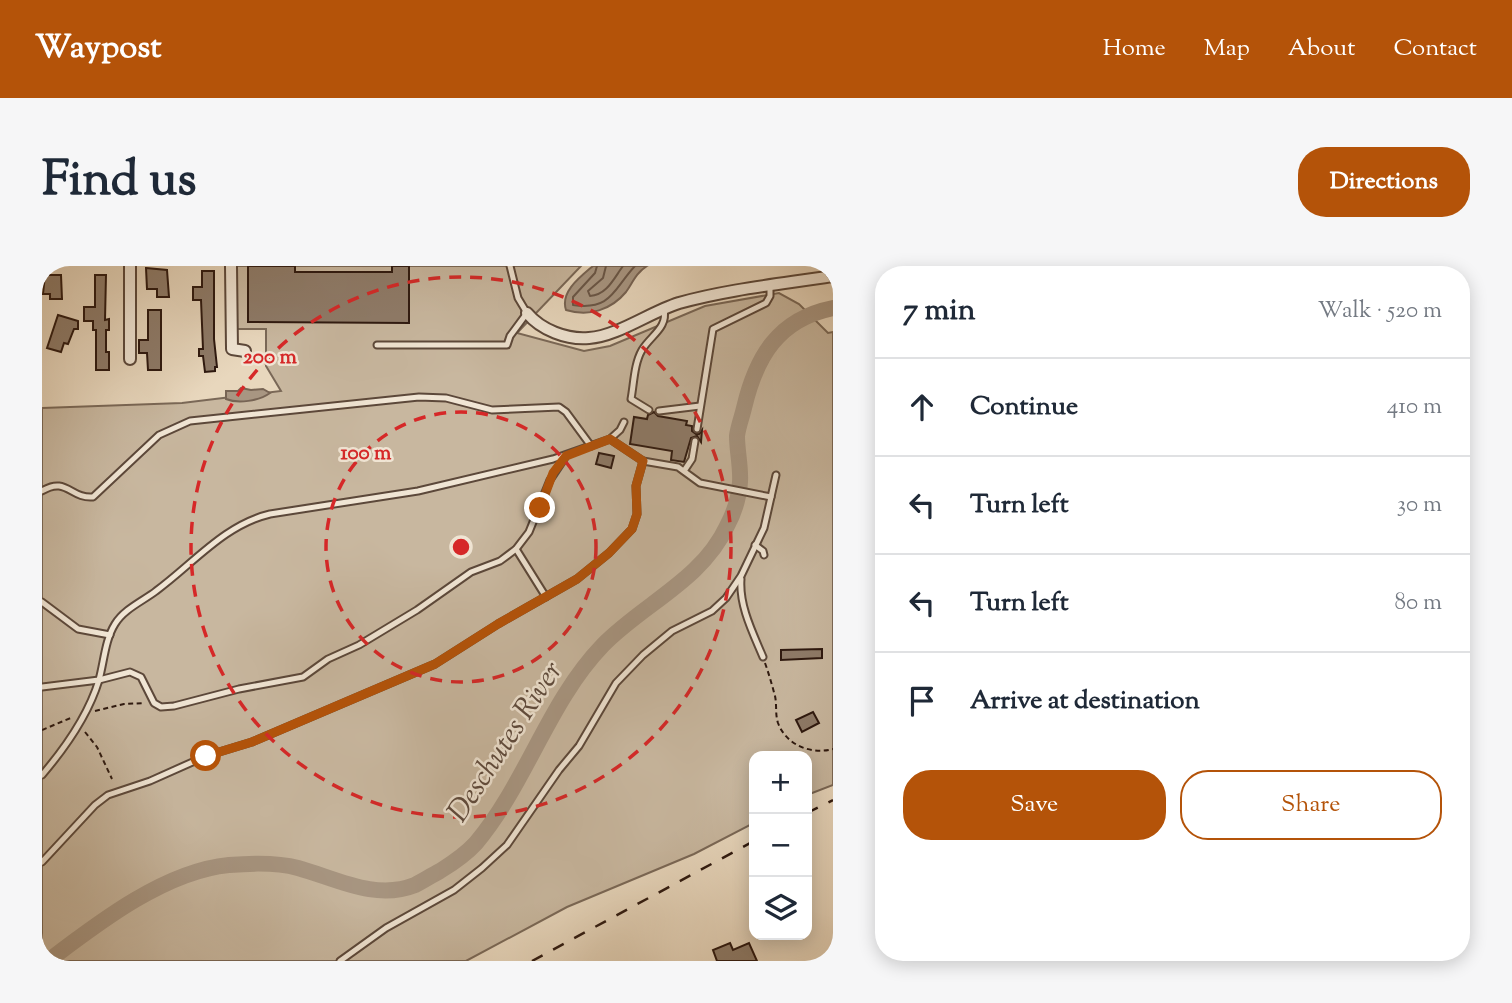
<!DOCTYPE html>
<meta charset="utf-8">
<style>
:root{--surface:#fff;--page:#f6f6f7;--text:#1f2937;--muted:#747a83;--line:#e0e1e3;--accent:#b45309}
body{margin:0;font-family:"Sorts Mill Goudy",serif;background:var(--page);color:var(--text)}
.controls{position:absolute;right:21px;bottom:21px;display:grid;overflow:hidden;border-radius:14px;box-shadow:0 4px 18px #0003}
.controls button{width:63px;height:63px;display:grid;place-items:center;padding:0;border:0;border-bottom:2px solid var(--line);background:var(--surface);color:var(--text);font:35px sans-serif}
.stop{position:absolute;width:21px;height:21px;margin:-16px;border:5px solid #b45309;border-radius:50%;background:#fff}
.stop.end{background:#b45309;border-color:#fff;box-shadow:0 2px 7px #0008}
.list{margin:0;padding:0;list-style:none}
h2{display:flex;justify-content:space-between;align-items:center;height:91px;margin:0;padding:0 28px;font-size:30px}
h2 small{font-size:23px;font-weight:400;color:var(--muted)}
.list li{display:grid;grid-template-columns:46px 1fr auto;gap:21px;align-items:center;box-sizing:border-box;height:98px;padding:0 28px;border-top:2px solid var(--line)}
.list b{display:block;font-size:26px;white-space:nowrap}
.list em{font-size:23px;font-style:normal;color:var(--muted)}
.actions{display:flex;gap:14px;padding:21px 28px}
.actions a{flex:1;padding:16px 0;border:2px solid var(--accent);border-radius:28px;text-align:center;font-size:24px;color:var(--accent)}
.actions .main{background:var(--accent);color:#fff}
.icon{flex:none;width:38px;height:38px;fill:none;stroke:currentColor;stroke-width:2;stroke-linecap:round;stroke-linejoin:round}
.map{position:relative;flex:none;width:791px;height:695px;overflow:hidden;border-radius:28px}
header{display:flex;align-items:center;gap:42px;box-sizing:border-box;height:98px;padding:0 35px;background:var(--accent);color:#fff}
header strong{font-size:33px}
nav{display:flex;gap:38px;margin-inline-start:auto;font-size:24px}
.intro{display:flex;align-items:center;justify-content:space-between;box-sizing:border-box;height:168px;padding:0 42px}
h1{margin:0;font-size:49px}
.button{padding:18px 32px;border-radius:28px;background:var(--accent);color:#fff;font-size:24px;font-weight:700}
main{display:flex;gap:42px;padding:0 42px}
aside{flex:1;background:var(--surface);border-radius:28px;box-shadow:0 4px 18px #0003}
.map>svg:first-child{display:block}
</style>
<header>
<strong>Waypost</strong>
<nav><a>Home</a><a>Map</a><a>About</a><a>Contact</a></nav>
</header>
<div class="intro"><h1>Find us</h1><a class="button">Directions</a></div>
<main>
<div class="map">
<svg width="791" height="695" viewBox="0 0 791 695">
<rect width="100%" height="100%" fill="#e8d7bd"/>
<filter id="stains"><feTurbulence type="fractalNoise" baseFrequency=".00286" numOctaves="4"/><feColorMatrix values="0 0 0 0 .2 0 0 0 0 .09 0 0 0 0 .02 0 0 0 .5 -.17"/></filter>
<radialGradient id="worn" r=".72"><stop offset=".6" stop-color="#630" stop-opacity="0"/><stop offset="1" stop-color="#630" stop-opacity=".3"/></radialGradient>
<polygon fill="#c8b79f" stroke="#7a6857" stroke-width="2" points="195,0 539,0 475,67 542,85 568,80 663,40 737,27 757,38 786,67 791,66 791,519 765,529 765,490 712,490 712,557 652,588 525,641 424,695 0,695 0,142 140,137 239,125 224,100 224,63 195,63"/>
<g fill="#a89682" stroke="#776454" stroke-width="2">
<path d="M551,0h54c-11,7 -14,16 -21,26 -15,18 -37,25 -60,18 -6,-18 14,-33 27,-44z"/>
<path d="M199,122l10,2 12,-1 7,4c-11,8 -32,11 -44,6v-8h12z"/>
</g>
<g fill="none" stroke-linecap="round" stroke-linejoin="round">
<g stroke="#6a5748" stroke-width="2">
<path d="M555,0l-2,7 -22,24v8c39,6 41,-17 62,-39"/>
<path d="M564,0l-3,12 -15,13 2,5c17,-1 24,-18 33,-30"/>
</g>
<path stroke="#a89682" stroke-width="16" d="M6,695c50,-38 117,-90 181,-96 23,-2 47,-3 69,3 37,10 77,33 117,17 8,-4 17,-10 25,-14 13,-8 26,-17 36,-28 51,-61 72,-141 127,-198 40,-41 99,-65 124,-119 7,-13 12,-29 13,-44 1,-15 -3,-31 -3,-46 1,-9 5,-19 7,-28 12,-51 34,-89 89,-100"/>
</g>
<g fill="#8e7b69" stroke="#2d180f" stroke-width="2">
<polygon points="206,0 253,0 253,6 350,6 350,0 367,0 367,57 206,56"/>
<polygon points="104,2 125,4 127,31 115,31 115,23 105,23"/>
<polygon points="160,5 172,5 172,73 175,101 173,101 173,105 163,106 161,90 157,90 157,83 161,83 159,34 151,34 151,21 160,21"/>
<polygon points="3,9 19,9 20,33 8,33 8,28 1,28"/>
<polygon points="53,9 64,9 63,54 67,53 67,64 64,64 64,86 67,86 67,104 54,104 54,64 51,64 51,55 42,55 42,41 53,41"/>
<polygon points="106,44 119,44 119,104 106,104 105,87 97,87 97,74 106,74"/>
<polygon points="16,49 36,55 36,63 32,63 26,78 22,77 19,86 5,82"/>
<polygon points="612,146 616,150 645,155 644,159 650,160 650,165 654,168 657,168 660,164 659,176 655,170 649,172 642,196 629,194 630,185 588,178 592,151 605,153 606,149"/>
<polygon points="557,187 572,190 569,202 554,198"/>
<polygon points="780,383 780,392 739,394 739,384"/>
<polygon points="771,446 777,457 760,466 754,454"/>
<polygon points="688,677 691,684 707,677 715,695 675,695 671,684"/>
</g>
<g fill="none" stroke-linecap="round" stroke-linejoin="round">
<g stroke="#5c483a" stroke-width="9">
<g id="service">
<polyline points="335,79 465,79 468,70 485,47 476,32 468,0"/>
<path d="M607,144l-18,-11c3,-16 3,-35 11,-49 9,-15 26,-22 22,-41"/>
<polyline points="617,145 658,140"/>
<polyline points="655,163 671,63 724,37 728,30 728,20"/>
<polyline points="601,195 636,201 658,217 729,231"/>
<polyline points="642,205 650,193 653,175"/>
<path d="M0,225c24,-15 29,8 51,6l66,-62 31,-14 229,-24 27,1 46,12 67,-3 7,5 25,34"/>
<polyline points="713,279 721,285 722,289"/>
<polyline points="474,283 504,331"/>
<path d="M699,313c-2,27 12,54 22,78"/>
<polyline points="0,336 36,363 68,369"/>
<polyline points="0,421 57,414 88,406 99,411 112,437 119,441 132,440 197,423 261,411 286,393 317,379 375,344 429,306 458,295 474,283 487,266 508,214 524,190"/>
<path d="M0,509c24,-28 46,-59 57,-95 5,-18 6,-40 16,-56 9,-15 28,-23 41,-33 37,-27 68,-66 114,-77l148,-23 135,-32 57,-20 10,-9 4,-8"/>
<polyline points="0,596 53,539 66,529 108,515 164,490 210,476 393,398 456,358 535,313 567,287 590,263 595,248 594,220 601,195 568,173"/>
<polyline points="298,695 344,662 412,624 440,602 465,579 517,504 537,480 574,417 601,389 630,365 670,345 684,332 699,310 722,262 734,209"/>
</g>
</g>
<g stroke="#5c483a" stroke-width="14">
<g id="minor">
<polyline points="189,0 190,83 203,85"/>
<path d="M485,47c14,17 40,27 62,25 29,-2 61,-26 90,-35 50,-14 103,-19 154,-27"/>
<polyline points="88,93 88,0"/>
</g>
</g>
<g stroke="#2d180f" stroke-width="2" stroke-dasharray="5 3.5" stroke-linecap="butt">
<path d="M723,397c4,11 7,22 10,33 2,9 0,18 3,27 8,22 33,32 55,26"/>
<polyline points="53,445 82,438 103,437"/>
<polyline points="0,464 31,451"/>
<polyline points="43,466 55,481 70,513"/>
</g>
<use href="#service" stroke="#f0e5d4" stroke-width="5"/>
<use href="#minor" stroke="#f0e5d4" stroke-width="10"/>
<g stroke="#2d180f" stroke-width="2.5" stroke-dasharray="12 12" stroke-linecap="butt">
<polyline points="765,547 791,534"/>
<polyline points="490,695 712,575"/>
</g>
</g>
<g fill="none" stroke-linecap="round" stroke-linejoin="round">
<polyline stroke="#b45309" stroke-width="9" points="164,490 210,476 393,398 456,358 535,313 567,287 590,263 595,248 594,220 601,195 568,173 524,190 511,207 498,242"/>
</g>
<g fill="none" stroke="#d62828" stroke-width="3.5" stroke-dasharray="12 9">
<circle cx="419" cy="281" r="135"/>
<circle cx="419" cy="281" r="270"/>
</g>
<g text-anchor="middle" stroke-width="5" stroke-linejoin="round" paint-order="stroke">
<g font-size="30" font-style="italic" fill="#5e4a3d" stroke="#f0e5d4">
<text transform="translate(462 475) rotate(-57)" y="10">Deschutes River</text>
</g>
</g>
<circle cx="419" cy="281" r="10" fill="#d62828" stroke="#f0e5d4" stroke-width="3.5"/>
<g font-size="21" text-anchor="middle" font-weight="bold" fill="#d62828" stroke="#f0e5d4" stroke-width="5" stroke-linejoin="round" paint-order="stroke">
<text x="228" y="97">200 m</text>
<text x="324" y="193">100 m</text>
</g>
<rect width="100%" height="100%" filter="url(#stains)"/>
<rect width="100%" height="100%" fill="url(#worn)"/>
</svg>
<div class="controls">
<button>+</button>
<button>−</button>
<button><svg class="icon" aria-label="layers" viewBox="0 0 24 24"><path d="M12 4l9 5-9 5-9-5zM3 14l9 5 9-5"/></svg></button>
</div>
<div class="stop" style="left:164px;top:490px"></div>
<div class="stop end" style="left:498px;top:242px"></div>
</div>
<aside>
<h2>7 min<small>Walk · 520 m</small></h2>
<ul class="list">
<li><svg class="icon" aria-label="ahead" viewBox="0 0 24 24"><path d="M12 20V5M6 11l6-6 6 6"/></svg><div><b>Continue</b></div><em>410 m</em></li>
<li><svg class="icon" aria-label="left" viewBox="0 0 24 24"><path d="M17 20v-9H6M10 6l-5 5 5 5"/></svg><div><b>Turn left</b></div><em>30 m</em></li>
<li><svg class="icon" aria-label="left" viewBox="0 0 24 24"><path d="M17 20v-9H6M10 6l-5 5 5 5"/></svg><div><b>Turn left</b></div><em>80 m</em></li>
<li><svg class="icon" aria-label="arrive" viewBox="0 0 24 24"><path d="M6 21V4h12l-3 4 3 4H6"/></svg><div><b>Arrive at destination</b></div></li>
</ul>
<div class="actions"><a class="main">Save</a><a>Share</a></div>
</aside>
</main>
